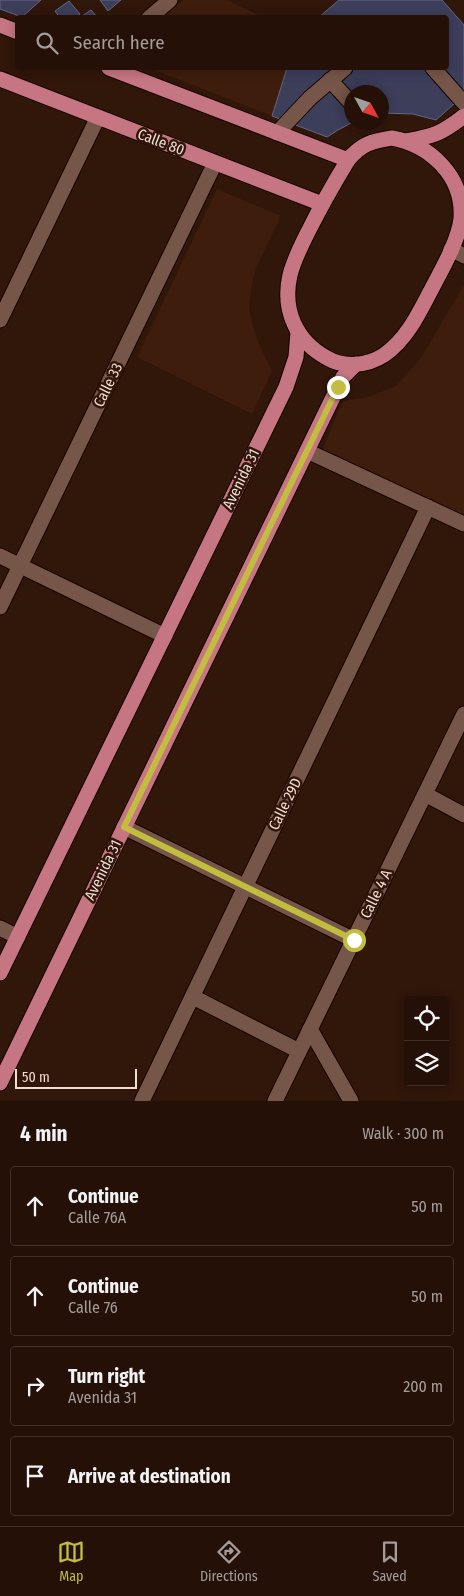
<!DOCTYPE html>
<meta charset="utf-8">
<style>
:root{--surface:#251008;--page:#311e16;--text:#f1f3f6;--muted:#a39d9c;--line:#423029;--accent:#c2bd3f}
body{margin:0;font-family:"Fira Sans Condensed",sans-serif;background:var(--page);color:var(--text)}
.controls{position:absolute;right:15px;bottom:15px;display:grid;overflow:hidden;border-radius:5px;box-shadow:0 2px 12px #0003}
.controls button{width:45px;height:45px;display:grid;place-items:center;padding:0;border:0;border-bottom:1px solid var(--line);background:var(--surface);color:var(--text);font:25px sans-serif}
.compass{position:absolute;left:344px;top:85px;width:45px;height:45px;border-radius:50%;background:var(--surface);box-shadow:0 2px 12px #0003;rotate:130deg}
.scale{position:absolute;left:15px;bottom:12px;width:122px;box-sizing:border-box;padding-left:5px;border:2px solid #f0ddd5;border-top:0;font-size:14px;line-height:18px;white-space:nowrap;color:#f0ddd5;-webkit-text-stroke:4px #31160a;paint-order:stroke}
.stop{position:absolute;width:15px;height:15px;margin:-11px;border:4px solid #c2bd3f;border-radius:50%;background:#fff}
.stop.end{background:#c2bd3f;border-color:#fff;box-shadow:0 1px 5px #0008}
.list{margin:0;padding:0;list-style:none}
h2{display:flex;justify-content:space-between;align-items:center;height:65px;margin:0;padding:0 20px;font-size:21px}
h2 small{font-size:16px;font-weight:400;color:var(--muted)}
.list li{display:grid;grid-template-columns:32px 1fr auto;gap:15px;align-items:center;box-sizing:border-box;height:80px;margin:0 10px 10px;padding:0 10px;border:1px solid var(--line);border-radius:5px}
.list b{display:block;font-size:19px;white-space:nowrap}
.list p{margin:0;font-size:16px;white-space:nowrap;color:var(--muted)}
.list em{font-size:16px;font-style:normal;color:var(--muted)}
.icon{flex:none;width:28px;height:28px;fill:none;stroke:currentColor;stroke-width:2;stroke-linecap:round;stroke-linejoin:round}
.map{position:relative;flex:none;width:464px;height:1101px;overflow:hidden}
.search{position:absolute;background:var(--surface);box-shadow:0 2px 12px #0003;left:15px;right:15px;top:15px;height:55px;display:flex;align-items:center;gap:12px;box-sizing:border-box;padding:0 18px;border-radius:5px;color:var(--muted);font-size:19px}
.sheet{height:425px;background:var(--surface)}
nav{display:flex;justify-content:space-around;align-items:center;box-sizing:border-box;height:70px;border-top:1px solid var(--line);background:var(--surface);font-size:14px;color:var(--muted)}
nav a{display:grid;justify-items:center;gap:2px}
nav .on{color:var(--accent)}
.map>svg:first-child{display:block}
</style>
<div class="map">
<svg width="464" height="1101" viewBox="0 0 464 1101">
<rect width="100%" height="100%" fill="#31160a"/>
<g fill="#3e1d0d">
<polygon points="183,0 227,0 262,17 162,17"/>
<polygon points="149,68 287,68 272,116"/>
<polygon points="217,189 281,216 256,268 251,289 249,308 253,327 260,346 272,371 252,414 137,357"/>
<polygon points="464,285 464,517 322,450 343,401 368,397 396,386 421,358"/>
</g>
<g fill="#3c3e5a" stroke="#646684">
<polygon points="0,0 41,0 22,17 0,9"/>
<polygon points="100,0 121,0 108,11"/>
<polygon points="339,0 442,0 464,25 464,95 436,120 413,114 382,113 382,92 352,92 352,122 353,122 338,130 327,137 272,116 287,68 446,68 446,18 318,18"/>
<polygon points="69,1 80,14 75,18 60,18 55,11"/>
<polygon points="91,10 98,18 79,18"/>
</g>
<g fill="none" stroke-linecap="round" stroke-linejoin="round">
<g stroke="#170200" stroke-width="17">
<g id="minor">
<polyline points="149,18 170,0"/>
<polyline points="433,68 464,103"/>
<polyline points="330,80 352,104"/>
<polyline points="277,133 310,98 345,68"/>
<polyline points="451,249 464,256"/>
<polyline points="0,320 98,117"/>
<polyline points="307,451 464,524"/>
<polyline points="0,556 165,636"/>
<polyline points="0,607 215,163"/>
<polyline points="425,794 464,815"/>
<polyline points="124,827 354,940"/>
<polyline points="0,928 18,937"/>
<polyline points="193,997 299,1051"/>
<polyline points="310,1029 351,1101"/>
<polyline points="142,1101 428,507"/>
<polyline points="275,1101 464,714"/>
</g>
</g>
<g stroke="#170200" stroke-width="17">
<g id="major">
<polyline points="0,25 18,32"/>
<polyline points="109,68 348,160"/>
<polyline points="0,79 322,204"/>
<path d="M392,138c38,7 72,38 69,81 -3,23 -20,52 -31,73 -12,23 -24,48 -46,63 -17,11 -40,13 -57,3 -31,-17 -45,-48 -37,-83 4,-16 12,-31 19,-45 12,-24 25,-47 39,-70 13,-16 24,-19 44,-22z"/>
<path d="M406,141c29,-5 36,-8 58,-25"/>
<polyline points="0,973 286,387 296,357 298,332"/>
<polyline points="0,1083 338,387 343,377 356,364"/>
</g>
</g>
<use href="#minor" stroke="#765648" stroke-width="15"/>
<use href="#major" stroke="#c67682" stroke-width="15"/>
</g>
<g fill="none" stroke-linecap="round" stroke-linejoin="round">
<polyline stroke="#c2bd3f" stroke-width="6" points="338,387 124,827 354,940"/>
</g>
<g text-anchor="middle" stroke-width="5" stroke-linejoin="round" paint-order="stroke">
<g font-size="15" fill="#f0ddd5" stroke="#31160a">
<text transform="translate(161 142) rotate(21)" y="5">Calle 80</text>
<text transform="translate(108 385) rotate(-64)" y="5">Calle 33</text>
<text transform="translate(241 479) rotate(-64)" y="5">Avenida 31</text>
<text transform="translate(285 804) rotate(-64)" y="5">Calle 29D</text>
<text transform="translate(103 870) rotate(-64)" y="5">Avenida 31</text>
<text transform="translate(376 894) rotate(-64)" y="5">Calle 4 A</text>
</g>
</g>
</svg>
<div class="controls">
<button><svg class="icon" aria-label="locate" viewBox="0 0 24 24"><circle cx="12" cy="12" r="6"/><path d="M12 2v4M12 18v4M2 12h4M18 12h4"/></svg></button>
<button><svg class="icon" aria-label="layers" viewBox="0 0 24 24"><path d="M12 4l9 5-9 5-9-5zM3 14l9 5 9-5"/></svg></button>
</div>
<svg class="compass" viewBox="-18 -18 36 36"><path d="M0-13l5 13h-10z" fill="#e53935"/><path d="M0 13l5-13h-10z" fill="#a39d9c"/></svg>
<div class="scale">50 m</div>
<div class="stop" style="left:354px;top:940px"></div>
<div class="stop end" style="left:338px;top:387px"></div>
<div class="search"><svg class="icon" aria-label="search" viewBox="0 0 24 24"><circle cx="10" cy="10" r="6"/><path d="M15 15l6 6"/></svg>Search here</div>
</div>
<section class="sheet">
<h2>4 min<small>Walk · 300 m</small></h2>
<ul class="list">
<li><svg class="icon" aria-label="ahead" viewBox="0 0 24 24"><path d="M12 20V5M6 11l6-6 6 6"/></svg><div><b>Continue</b><p>Calle 76A</p></div><em>50 m</em></li>
<li><svg class="icon" aria-label="ahead" viewBox="0 0 24 24"><path d="M12 20V5M6 11l6-6 6 6"/></svg><div><b>Continue</b><p>Calle 76</p></div><em>50 m</em></li>
<li><svg class="icon" aria-label="right" viewBox="0 0 24 24"><path d="M7 20v-9h11M14 6l5 5-5 5"/></svg><div><b>Turn right</b><p>Avenida 31</p></div><em>200 m</em></li>
<li><svg class="icon" aria-label="arrive" viewBox="0 0 24 24"><path d="M6 21V4h12l-3 4 3 4H6"/></svg><div><b>Arrive at destination</b></div></li>
</ul>
</section>
<nav>
<a class="on"><svg class="icon" aria-label="map" viewBox="0 0 24 24"><path d="M3 6l6-2 6 2 6-2v14l-6 2-6-2-6 2zM9 4v14M15 6v14"/></svg>Map</a>
<a><svg class="icon" aria-label="directions" viewBox="0 0 24 24"><path d="M12 3l9 9-9 9-9-9zM9 14v-3h6M13 9l2 2-2 2"/></svg>Directions</a>
<a><svg class="icon" aria-label="saved" viewBox="0 0 24 24"><path d="M7 4h10v16l-5-4-5 4z"/></svg>Saved</a>
</nav>
